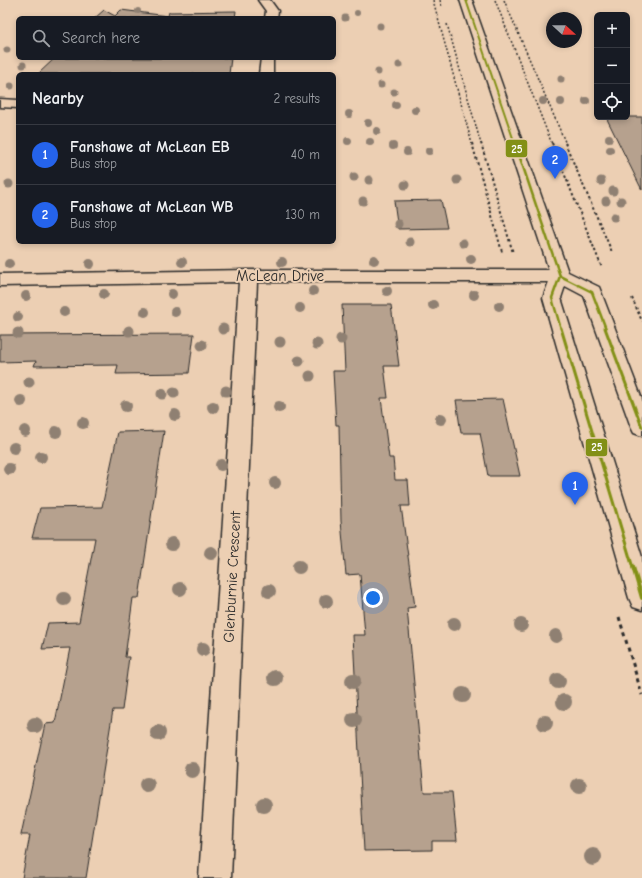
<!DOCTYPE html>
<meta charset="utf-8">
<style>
:root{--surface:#171b24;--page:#242831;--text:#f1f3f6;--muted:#9ea1a6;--line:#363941;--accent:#2563eb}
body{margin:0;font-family:"Comic Neue",sans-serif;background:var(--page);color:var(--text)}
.controls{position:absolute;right:12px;top:12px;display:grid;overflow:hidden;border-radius:6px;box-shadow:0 2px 6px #0003}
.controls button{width:36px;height:36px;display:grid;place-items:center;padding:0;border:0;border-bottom:1px solid var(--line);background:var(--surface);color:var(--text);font:20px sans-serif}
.compass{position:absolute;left:546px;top:12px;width:36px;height:36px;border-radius:50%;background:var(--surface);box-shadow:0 2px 6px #0003;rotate:111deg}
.you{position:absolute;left:373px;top:598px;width:14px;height:14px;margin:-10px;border:3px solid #fff;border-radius:50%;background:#1a73e8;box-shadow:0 0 0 6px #1a73e833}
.badge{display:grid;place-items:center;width:26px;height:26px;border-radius:50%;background:var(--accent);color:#fff;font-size:13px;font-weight:700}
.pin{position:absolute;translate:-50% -33px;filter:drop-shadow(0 1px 2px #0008)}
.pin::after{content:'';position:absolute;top:21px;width:14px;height:12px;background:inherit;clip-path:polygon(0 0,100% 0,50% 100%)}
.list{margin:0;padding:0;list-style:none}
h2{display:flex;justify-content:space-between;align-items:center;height:52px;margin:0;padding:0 16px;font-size:17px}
h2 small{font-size:13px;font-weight:400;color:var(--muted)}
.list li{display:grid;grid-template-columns:26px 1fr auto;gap:12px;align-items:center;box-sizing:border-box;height:60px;padding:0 16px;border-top:1px solid var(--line)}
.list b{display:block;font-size:15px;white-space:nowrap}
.list p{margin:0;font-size:13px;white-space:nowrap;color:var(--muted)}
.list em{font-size:13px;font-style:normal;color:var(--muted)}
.icon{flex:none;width:22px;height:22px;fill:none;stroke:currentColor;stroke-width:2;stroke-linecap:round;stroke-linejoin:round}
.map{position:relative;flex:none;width:642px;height:878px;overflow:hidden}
.search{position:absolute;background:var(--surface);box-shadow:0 2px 6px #0003;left:16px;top:16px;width:320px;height:44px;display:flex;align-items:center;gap:10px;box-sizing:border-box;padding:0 14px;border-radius:6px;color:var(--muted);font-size:15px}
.panel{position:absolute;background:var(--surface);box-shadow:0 2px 6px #0003;left:16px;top:72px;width:320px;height:172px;border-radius:6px}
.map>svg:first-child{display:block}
</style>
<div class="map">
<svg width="642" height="878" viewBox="0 0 642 878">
<rect width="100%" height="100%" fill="#eccfb3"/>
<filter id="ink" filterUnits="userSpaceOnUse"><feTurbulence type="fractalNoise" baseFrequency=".025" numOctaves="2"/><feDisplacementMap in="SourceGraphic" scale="8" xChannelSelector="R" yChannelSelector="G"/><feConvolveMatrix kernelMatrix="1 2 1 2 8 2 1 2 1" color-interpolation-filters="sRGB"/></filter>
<g filter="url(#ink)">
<g fill="#b6a18e" stroke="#2b2b2b">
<polygon points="104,10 115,16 121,10 168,16 169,12 236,11 235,18 95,18"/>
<polygon points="55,58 231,58 229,74 38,74"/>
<polygon points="606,117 642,117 642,190"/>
<polygon points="441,200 447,228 398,229 394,201"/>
<polygon points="342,305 391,305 399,366 384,366 388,398 381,398 389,458 393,458 395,480 408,480 410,506 401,506 415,607 407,608 424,792 452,792 457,841 432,841 432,850 364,851 353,635 365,635 360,574 346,575 341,521 339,425 336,425 333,371 345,371"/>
<polygon points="194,334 189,373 116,374 118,365 34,366 36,361 0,362 0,335"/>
<polygon points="503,399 512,440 520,476 488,476 480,433 461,433 456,400"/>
<polygon points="164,431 139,598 133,598 125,657 129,657 122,710 113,710 86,878 22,878 30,835 21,835 45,724 55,723 70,648 42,649 48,623 79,622 95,538 32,538 40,508 102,507 118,432"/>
</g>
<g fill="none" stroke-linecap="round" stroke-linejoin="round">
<g stroke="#2b2b2b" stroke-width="3">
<g id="minor">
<polygon points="258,0 270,0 278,11 277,18 265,18 266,11"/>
<polygon points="261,58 273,58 273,74 259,74"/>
<polygon points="0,99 18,100 18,108 0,107"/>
<polygon points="248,270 560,270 566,272 569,276 566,280 560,282 257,282 231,878 199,878 239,282 0,286 0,274"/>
</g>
</g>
<g stroke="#2b2b2b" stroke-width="3">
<polygon id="major" points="460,0 472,0 568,272 599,287 601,292 642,399 642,436 634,433 631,427 584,296 565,286 561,298 642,557 642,610 633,607 629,598 543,298 551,276"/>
</g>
<g stroke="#2b2b2b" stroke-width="1.5" stroke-dasharray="2 2" stroke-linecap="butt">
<polyline points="433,0 472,144"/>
<polyline points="440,0 442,7"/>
<polyline points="495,0 552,144"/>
<polyline points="504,0 566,144"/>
<polyline points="447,24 481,144"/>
</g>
<g stroke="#2b2b2b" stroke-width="2" stroke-dasharray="2.5 2.5" stroke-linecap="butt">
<polyline points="472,143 502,252"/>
<polyline points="481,143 513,253"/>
<polyline points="552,143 602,268"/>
<polyline points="565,143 612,252"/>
<polyline points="632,298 642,321"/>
</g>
<polyline stroke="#2b2b2b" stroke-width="3" stroke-dasharray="4 4" stroke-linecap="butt" points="619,617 642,695"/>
<use href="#minor" fill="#eccfb3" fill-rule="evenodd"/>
<use href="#major" fill="#eccfb3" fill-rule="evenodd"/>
<g stroke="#eccfb3" stroke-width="4">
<polyline id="bus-1-far3" points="466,0 515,144"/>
</g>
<g stroke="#eccfb3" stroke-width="5">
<g id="bus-1-far2">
<polyline points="515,143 560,276 552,298 561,329"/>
<polyline points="560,276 592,292 606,329"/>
</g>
</g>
<g stroke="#eccfb3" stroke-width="6">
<g id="bus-1-far1">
<polyline points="561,328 633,568"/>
<polyline points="605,328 642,427"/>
</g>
</g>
<g stroke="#eccfb3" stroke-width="7">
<polyline id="bus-1" points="633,567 642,598"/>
</g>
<use href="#bus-1-far3" stroke="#829016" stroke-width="2"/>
<use href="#bus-1-far2" stroke="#829016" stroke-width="2.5"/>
<use href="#bus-1-far1" stroke="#829016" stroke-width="3"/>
<use href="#bus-1" stroke="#829016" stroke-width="4"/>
</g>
<g fill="#8f8072">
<circle cx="138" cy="11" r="3"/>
<circle cx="357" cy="13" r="3"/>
<circle cx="345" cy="18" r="3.5"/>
<circle cx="380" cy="26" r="3.5"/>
<circle cx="7" cy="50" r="3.5"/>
<circle cx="23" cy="65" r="3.5"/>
<circle cx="399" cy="65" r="3.5"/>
<circle cx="378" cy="72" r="3.5"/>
<circle cx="561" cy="79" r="3.5"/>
<circle cx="381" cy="85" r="3.5"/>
<circle cx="11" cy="86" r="3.5"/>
<circle cx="394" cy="92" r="3.5"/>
<circle cx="543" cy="101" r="4"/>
<circle cx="586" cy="101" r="4"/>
<circle cx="561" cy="102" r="4"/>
<circle cx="396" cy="105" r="4"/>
<circle cx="415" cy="110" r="4"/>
<circle cx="349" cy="114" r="4"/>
<circle cx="368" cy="123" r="4"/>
<circle cx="377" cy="131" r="4"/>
<circle cx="609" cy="138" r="4"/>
<circle cx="348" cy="141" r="4"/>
<circle cx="370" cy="142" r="4"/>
<circle cx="393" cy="146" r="4"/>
<circle cx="610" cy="150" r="4"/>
<circle cx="429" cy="151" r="4"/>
<circle cx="407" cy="152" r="4"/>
<circle cx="354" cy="177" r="4.5"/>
<circle cx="369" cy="180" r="4.5"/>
<circle cx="457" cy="180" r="4.5"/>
<circle cx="601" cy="181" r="4.5"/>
<circle cx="9" cy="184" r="4.5"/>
<circle cx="405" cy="185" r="4.5"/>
<circle cx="613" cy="191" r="4.5"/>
<circle cx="363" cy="201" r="4.5"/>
<circle cx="606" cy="201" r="4.5"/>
<circle cx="621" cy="201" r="4.5"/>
<circle cx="614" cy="217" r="4.5"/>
<circle cx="398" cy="224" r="4.5"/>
<circle cx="410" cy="242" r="4.5"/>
<circle cx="463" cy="243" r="4.5"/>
<circle cx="471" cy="259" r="5"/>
<circle cx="374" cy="260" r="5"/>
<circle cx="182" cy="262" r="5"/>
<circle cx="282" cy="262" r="5"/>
<circle cx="9" cy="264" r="5"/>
<circle cx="90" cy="264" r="5"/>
<circle cx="313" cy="291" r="5"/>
<circle cx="387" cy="291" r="5"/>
<circle cx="104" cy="294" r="5"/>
<circle cx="172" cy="294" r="5"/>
<circle cx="474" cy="295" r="5"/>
<circle cx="26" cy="296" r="5"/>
<circle cx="433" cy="305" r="5"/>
<circle cx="499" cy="306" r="5"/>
<circle cx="300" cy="308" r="5"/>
<circle cx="64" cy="312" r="5"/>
<circle cx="145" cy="312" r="5"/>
<circle cx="175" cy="312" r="5"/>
<circle cx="18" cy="317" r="5"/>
<circle cx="223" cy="329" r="5.5"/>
<circle cx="129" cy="331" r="5.5"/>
<circle cx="18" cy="333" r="5.5"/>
<circle cx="341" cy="339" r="5.5"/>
<circle cx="280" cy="342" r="5.5"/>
<circle cx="317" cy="344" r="5.5"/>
<circle cx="202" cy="345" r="5.5"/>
<circle cx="299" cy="361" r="5.5"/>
<circle cx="310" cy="376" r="5.5"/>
<circle cx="29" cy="382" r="5.5"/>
<circle cx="226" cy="391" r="5.5"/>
<circle cx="174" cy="393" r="5.5"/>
<circle cx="162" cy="394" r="5.5"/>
<circle cx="21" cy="401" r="6"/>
<circle cx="126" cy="406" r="6"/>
<circle cx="213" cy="407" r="6"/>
<circle cx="279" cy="407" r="6"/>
<circle cx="175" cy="415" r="6"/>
<circle cx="441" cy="419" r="6"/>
<circle cx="83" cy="423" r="6"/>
<circle cx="25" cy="431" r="6"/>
<circle cx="56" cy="432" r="6"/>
<circle cx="14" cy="448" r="6"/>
<circle cx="41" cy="457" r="6"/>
<circle cx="221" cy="465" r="6"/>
<circle cx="9" cy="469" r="6"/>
<circle cx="275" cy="483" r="6"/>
<circle cx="172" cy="544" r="7"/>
<circle cx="211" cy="553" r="7"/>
<circle cx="299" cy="567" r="7"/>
<circle cx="180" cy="589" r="7"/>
<circle cx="269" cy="591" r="7"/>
<circle cx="64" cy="599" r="7"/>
<circle cx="326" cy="601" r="7"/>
<circle cx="454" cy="624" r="7"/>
<circle cx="521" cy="625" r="7"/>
<circle cx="556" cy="636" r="7"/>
<circle cx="203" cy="649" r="7"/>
<circle cx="275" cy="678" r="8"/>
<circle cx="353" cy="681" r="8"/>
<circle cx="558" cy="681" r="8"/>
<circle cx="463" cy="695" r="8"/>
<circle cx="564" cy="702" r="8"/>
<circle cx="354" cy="720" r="8"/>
<circle cx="545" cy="723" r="8"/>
<circle cx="35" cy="725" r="8"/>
<circle cx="158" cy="733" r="8"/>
<circle cx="192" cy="770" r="8"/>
<circle cx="147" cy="785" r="8"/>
<circle cx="579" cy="786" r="8"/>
<circle cx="264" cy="805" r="8"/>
<circle cx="593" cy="857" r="9"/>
</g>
</g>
<g text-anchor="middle" stroke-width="4" stroke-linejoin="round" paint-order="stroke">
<g font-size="15" fill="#2b2b2b" stroke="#eccfb3">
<text x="280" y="281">McLean Drive</text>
<text transform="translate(232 577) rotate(-87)" y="5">Glenburnie Crescent</text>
</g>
</g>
<g stroke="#eccfb3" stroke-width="1.5">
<rect x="505" y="139" width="23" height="19" rx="4" fill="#829016"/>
<rect x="585" y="438" width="23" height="19" rx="4" fill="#829016"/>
</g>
<g font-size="11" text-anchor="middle" font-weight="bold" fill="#fff">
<text x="517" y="153">25</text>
<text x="597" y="451">25</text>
</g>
</svg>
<div class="controls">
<button>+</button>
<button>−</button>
<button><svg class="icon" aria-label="locate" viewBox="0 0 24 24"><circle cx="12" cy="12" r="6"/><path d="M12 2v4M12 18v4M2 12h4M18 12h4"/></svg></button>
</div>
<svg class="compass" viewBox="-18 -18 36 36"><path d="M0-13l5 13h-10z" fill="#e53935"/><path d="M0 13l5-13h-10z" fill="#9ea1a6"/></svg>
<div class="you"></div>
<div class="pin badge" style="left:575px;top:505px">1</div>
<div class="pin badge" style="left:555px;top:179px">2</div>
<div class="search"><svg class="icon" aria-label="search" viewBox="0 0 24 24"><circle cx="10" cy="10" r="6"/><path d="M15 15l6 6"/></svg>Search here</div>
<section class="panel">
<h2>Nearby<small>2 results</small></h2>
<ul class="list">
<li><span class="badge">1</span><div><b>Fanshawe at McLean EB</b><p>Bus stop</p></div><em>40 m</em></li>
<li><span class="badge">2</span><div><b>Fanshawe at McLean WB</b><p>Bus stop</p></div><em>130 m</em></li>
</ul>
</section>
</div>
